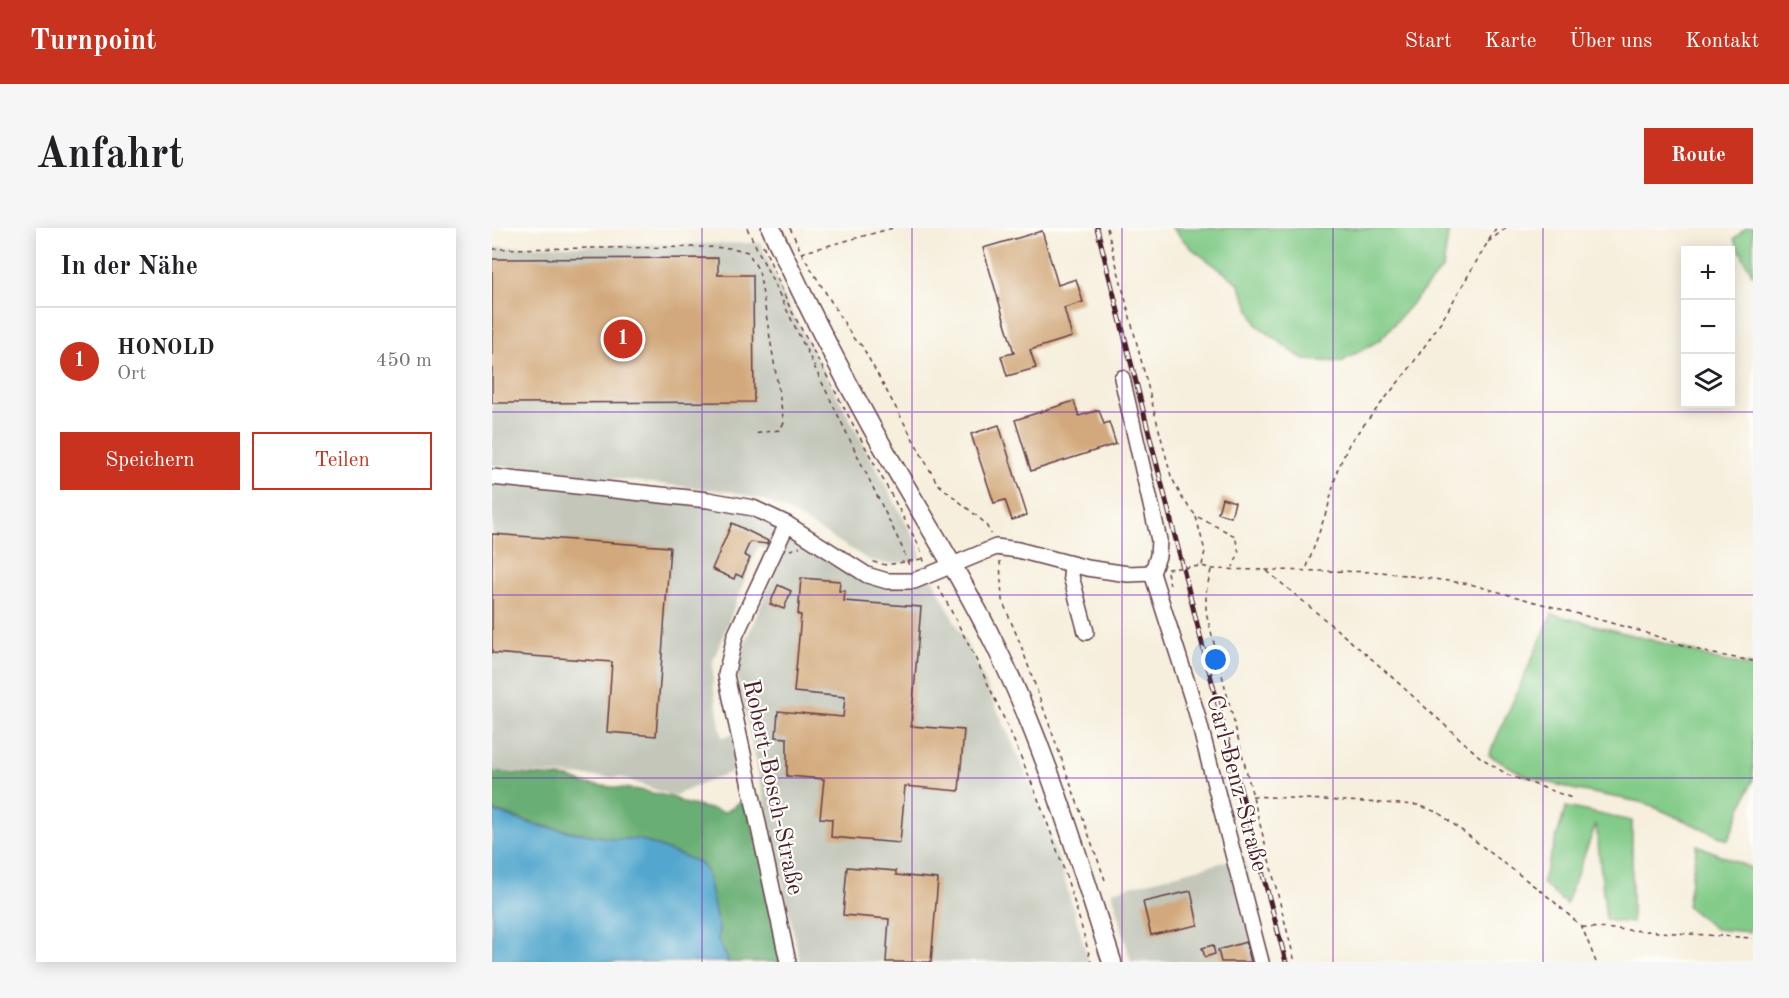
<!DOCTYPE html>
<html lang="de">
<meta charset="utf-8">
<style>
:root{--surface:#fff;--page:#f6f6f6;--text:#202124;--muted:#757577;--line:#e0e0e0;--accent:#c8321e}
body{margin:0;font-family:"Old Standard TT",serif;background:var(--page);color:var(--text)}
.controls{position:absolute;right:18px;top:18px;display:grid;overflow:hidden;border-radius:0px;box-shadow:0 3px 15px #0003}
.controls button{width:54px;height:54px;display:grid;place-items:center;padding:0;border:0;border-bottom:2px solid var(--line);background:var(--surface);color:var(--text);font:30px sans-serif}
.you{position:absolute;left:724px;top:432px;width:21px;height:21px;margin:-15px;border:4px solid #fff;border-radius:50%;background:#1a73e8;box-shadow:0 0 0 9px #1a73e833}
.badge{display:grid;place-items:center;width:39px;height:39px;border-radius:50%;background:var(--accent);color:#fff;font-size:20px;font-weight:700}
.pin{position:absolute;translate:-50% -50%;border:3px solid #fff;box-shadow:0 2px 6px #0006}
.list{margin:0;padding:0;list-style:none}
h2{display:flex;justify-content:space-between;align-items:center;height:78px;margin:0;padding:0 24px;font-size:26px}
h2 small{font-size:20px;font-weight:400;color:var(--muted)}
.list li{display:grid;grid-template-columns:39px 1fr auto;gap:18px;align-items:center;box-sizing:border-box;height:108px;padding:0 24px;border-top:2px solid var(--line)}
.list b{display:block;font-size:22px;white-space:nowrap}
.list p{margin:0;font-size:20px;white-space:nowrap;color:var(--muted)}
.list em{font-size:20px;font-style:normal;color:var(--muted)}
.actions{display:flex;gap:12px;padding:18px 24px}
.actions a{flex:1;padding:14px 0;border:2px solid var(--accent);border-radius:0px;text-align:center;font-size:21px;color:var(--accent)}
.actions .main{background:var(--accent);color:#fff}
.icon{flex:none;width:33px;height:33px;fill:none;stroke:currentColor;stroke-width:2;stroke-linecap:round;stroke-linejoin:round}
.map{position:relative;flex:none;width:1261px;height:734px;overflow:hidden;border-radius:0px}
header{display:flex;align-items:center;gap:36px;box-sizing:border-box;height:84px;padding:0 30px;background:var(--accent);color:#fff}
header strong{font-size:28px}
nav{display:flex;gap:33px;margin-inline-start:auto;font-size:21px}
.intro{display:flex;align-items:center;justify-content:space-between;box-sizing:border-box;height:144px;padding:0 36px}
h1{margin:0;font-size:42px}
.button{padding:15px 27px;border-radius:0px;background:var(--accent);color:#fff;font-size:21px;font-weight:700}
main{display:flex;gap:36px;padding:0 36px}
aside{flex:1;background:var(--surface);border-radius:0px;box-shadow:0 3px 15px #0003}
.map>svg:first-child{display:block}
</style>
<header>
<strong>Turnpoint</strong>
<nav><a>Start</a><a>Karte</a><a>Über uns</a><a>Kontakt</a></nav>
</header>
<div class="intro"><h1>Anfahrt</h1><a class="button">Route</a></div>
<main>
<aside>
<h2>In der Nähe<small></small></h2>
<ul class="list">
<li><span class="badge">1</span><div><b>HONOLD</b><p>Ort</p></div><em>450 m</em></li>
</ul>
<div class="actions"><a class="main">Speichern</a><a>Teilen</a></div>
</aside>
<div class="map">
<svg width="1261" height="734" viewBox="0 0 1261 734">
<rect width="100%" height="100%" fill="#fdfcf7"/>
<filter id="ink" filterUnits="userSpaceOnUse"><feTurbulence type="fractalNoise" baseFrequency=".0167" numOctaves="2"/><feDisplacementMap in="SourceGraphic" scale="12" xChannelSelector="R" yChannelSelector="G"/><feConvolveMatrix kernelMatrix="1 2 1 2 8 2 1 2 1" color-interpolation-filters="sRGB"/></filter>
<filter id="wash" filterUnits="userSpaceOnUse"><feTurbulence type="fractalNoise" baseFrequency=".008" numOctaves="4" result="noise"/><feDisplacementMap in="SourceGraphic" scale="24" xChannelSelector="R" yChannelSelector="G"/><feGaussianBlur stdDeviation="1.35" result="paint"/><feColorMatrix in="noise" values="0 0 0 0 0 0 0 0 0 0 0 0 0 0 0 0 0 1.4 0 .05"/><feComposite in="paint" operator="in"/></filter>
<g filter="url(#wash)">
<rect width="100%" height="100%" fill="#f6efdd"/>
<g fill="#c3c6b9">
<polygon points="268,15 297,79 426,317 428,329 417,334 395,336 377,332 298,284 272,272 240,264 0,237 0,19"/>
<polygon points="0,250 242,276 375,348 439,348 484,434 543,566 566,630 597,734 308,734 245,447 250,422 290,327 282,320 280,323 266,318 221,433 221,457 230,509 245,505 253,538 181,568 131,550 0,543"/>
<polygon points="751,629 778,734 639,734 620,663"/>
</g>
<g fill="#82cb88" stroke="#66755a" stroke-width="1.5">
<polygon points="680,0 957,0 951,40 888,112 849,134 812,132 765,97 746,55 699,20"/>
<polygon points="1254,0 1261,0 1261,48 1242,11"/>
<polygon points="1060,386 1193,421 1225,432 1261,438 1261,551 1236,612 1153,575 1080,561 1032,547 997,527"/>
<polygon points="1074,579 1140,593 1140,695 1114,692 1104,596 1074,676 1050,655"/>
<polygon points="1205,617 1261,641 1261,689 1257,704 1223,701 1195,678"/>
</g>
<polygon fill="#69af74" stroke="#5a6750" stroke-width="1.5" points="0,544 78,550 93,556 147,562 179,569 195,576 233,584 253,571 296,734 237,734 226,712 227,702 216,651 206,634 147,611 122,611 47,597 0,582"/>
<polygon fill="#53a7ce" stroke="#4e637c" stroke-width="1.5" points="0,583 47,598 122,611 147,611 206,634 213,641 216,651 227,702 226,712 237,734 0,734"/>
<g id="blocks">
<g fill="#d2a97b">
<polygon points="550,3 566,57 584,51 591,74 572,80 580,109 538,122 544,140 515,148 509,128 522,125 491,20"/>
<polygon points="226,30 226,47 261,47 262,174 0,175 0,31"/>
<polygon points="582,173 587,188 607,182 612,196 617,194 624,216 539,243 523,192"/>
<polygon points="507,197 535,287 520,292 513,272 502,275 479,206"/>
<polygon points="730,270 743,274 739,289 726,285"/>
<polygon points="240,295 276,313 275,316 258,314 252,327 258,330 250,349 244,346 242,351 220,341"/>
<polygon points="0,306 178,319 164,508 115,504 120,434 0,425"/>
<polygon points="309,350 348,353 347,363 353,363 352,373 429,379 419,498 472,502 467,563 413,558 408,615 339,609 340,591 328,590 332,551 295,548 295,510 284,509 286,483 351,489 353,469 302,464 309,387 306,387"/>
<polygon points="286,357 299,363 292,381 278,376"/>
<polygon points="355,639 404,643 404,647 446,651 439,734 394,734 397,691 351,687"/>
<polygon points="699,663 706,697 659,707 651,674"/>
<polygon points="754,714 759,734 729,734 726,722"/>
<polygon points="721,717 723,726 713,729 710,720"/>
</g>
</g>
</g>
<g filter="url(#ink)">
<use href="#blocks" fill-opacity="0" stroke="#643e46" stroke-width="1.5"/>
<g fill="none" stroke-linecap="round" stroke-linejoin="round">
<g stroke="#643e46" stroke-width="18">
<g id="minor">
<polyline points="630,150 667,312 666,328 660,345"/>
<polyline points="0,249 216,272 261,280 295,296 375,347 395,353 422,353 504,319 526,322 595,340 636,346 660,345"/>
<polyline points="295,296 243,408 234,447 296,734"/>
<polyline points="580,337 579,348 594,404"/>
<polyline points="660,345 704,483 769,734"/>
</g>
</g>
<g stroke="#643e46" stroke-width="21">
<path id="major" d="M279,0c31,67 64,133 100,198 41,74 88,145 125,221 50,100 81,209 116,315"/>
</g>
<g stroke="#643e46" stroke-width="1.5" stroke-dasharray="4.5 4.5" stroke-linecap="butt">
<polyline points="255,0 409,317 418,340"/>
<polyline points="298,0 310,26 362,111 370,118 445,255 493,295 499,306"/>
<polyline points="615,0 679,248 690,270 704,288 743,308 747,325 741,339"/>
<polyline points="996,14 1014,0"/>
<polyline points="271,17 298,80 427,318 433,336"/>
<polyline points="0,21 210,19 240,20 256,24 267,43 292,195 287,202 261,206"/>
<polyline points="309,25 401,0"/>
<polyline points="704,289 713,323 710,337"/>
<polyline points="298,322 308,319"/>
<polyline points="508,333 510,372 528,415 613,652"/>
<polyline points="381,334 394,337 429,331"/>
<polyline points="815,339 836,279 845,243 858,214 917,141 949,94 1004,0"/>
<polyline points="675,341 710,338 720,341 890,344 978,356 1148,403 1216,425 1261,433"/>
<polyline points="719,342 714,364 714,384 803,734"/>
<polyline points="775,343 881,432 988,529 1016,547 1080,570"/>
<polyline points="675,344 678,357"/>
<path d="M446,358c64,119 120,245 153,376"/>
<polyline points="760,568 926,577 947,585 1059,671 1090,699 1104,734"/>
<polyline points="1090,699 1261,710"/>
</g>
<use href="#minor" stroke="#fff" stroke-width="15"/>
<use href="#major" stroke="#fff" stroke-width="18"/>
<g stroke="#4a1f2b" stroke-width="5">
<polyline id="rail" points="605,0 714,431 794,734"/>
</g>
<use href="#rail" stroke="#fdfcf7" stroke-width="3" stroke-dasharray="9" stroke-linecap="butt"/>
</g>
</g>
<path fill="none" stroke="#7b2cbf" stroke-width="1.5" stroke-opacity="0.55" d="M210,0v734M420,0v734M630,0v734M841,0v734M1051,0v734M0,184h1261M0,367h1261M0,550h1261"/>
<g text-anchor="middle" stroke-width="4.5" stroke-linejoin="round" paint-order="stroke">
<g font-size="24" fill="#4a1f2b" stroke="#fdfcf7">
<text transform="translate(746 555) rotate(75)" y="8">Carl-Benz-Straße</text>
<text transform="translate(282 559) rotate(78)" y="8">Robert-Bosch-Straße</text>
</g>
</g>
</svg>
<div class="controls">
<button>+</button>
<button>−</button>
<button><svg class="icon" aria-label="layers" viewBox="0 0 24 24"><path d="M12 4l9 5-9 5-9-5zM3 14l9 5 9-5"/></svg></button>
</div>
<div class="you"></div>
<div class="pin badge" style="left:131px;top:111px">1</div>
</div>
</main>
